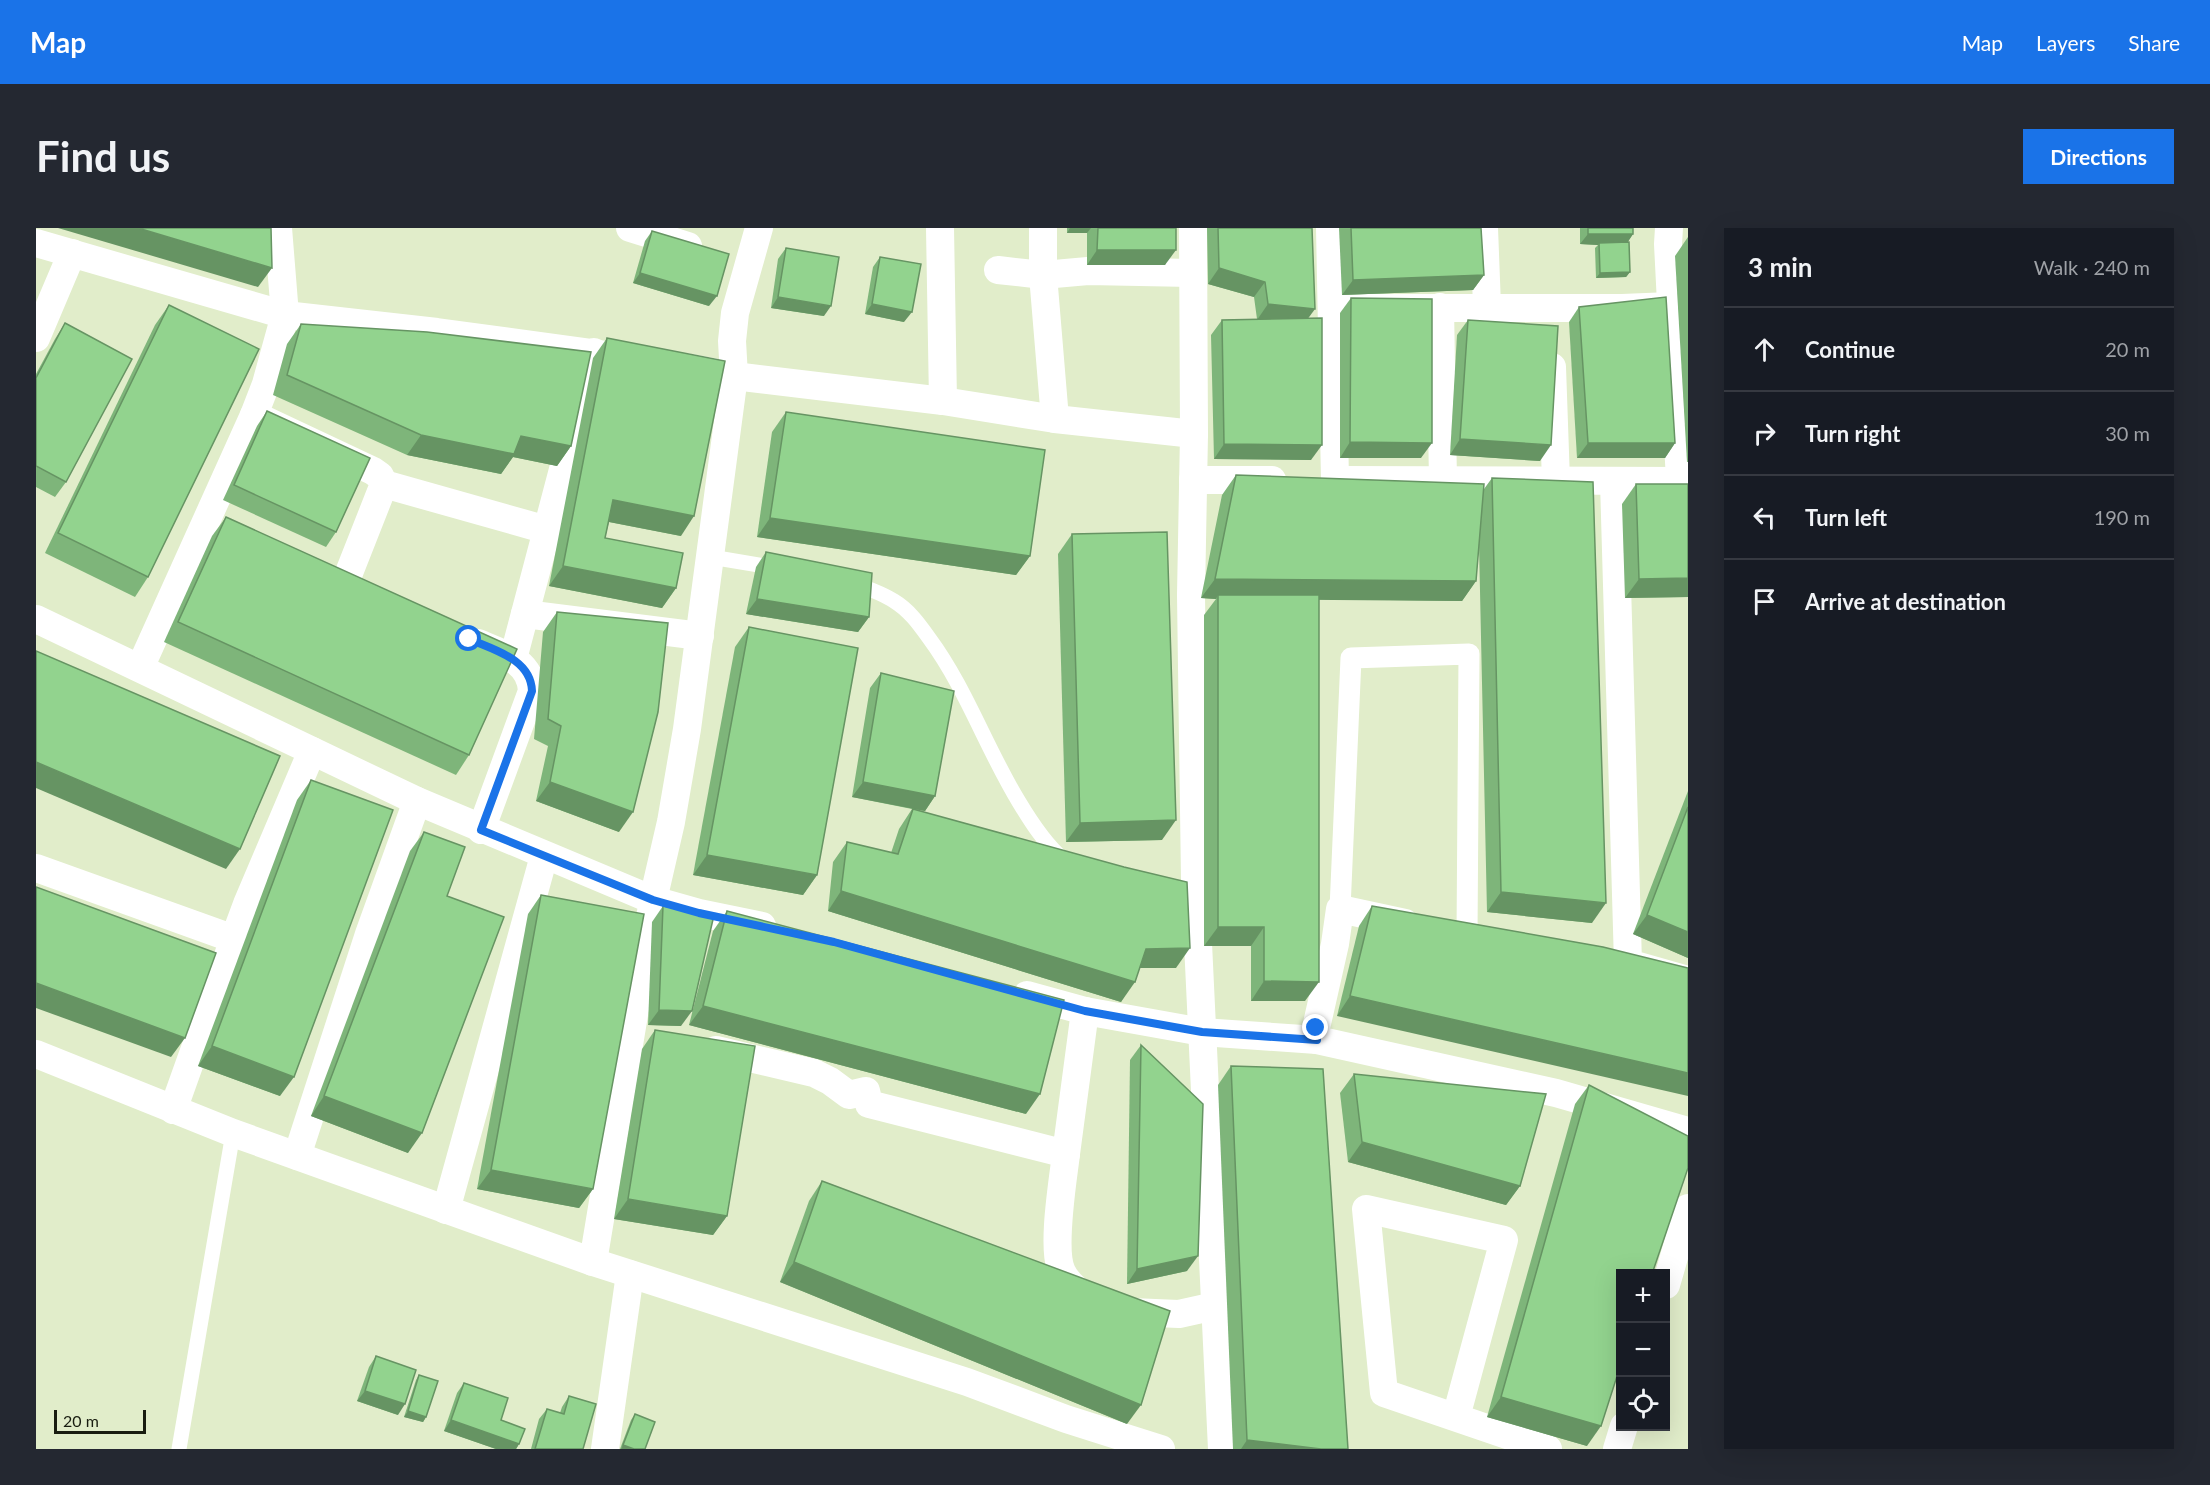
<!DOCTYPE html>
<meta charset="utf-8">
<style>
:root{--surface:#171b24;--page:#242831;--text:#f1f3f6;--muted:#9ea1a6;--line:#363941;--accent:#1a73e8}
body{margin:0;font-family:Lato,sans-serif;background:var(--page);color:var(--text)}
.controls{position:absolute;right:18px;bottom:18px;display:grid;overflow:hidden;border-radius:0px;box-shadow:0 6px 24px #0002}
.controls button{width:54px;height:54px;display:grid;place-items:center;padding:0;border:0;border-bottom:2px solid var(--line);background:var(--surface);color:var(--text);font:30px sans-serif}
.scale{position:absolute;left:18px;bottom:15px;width:92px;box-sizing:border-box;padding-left:6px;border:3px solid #191d10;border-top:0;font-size:16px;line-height:21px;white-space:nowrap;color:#191d10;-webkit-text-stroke:4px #e1edca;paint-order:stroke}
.stop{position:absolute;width:18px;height:18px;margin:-14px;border:4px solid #1a73e8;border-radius:50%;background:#fff}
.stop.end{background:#1a73e8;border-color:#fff;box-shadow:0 2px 6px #0008}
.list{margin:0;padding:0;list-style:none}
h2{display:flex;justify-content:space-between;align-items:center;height:78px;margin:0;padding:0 24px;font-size:26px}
h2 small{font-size:20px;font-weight:400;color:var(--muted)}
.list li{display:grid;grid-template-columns:39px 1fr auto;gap:18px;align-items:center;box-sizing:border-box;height:84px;padding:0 24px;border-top:2px solid var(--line)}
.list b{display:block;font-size:22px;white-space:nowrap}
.list em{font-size:20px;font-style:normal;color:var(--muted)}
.icon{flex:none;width:33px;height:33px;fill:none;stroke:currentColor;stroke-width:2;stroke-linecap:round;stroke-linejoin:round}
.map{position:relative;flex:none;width:1652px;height:1221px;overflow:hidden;border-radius:0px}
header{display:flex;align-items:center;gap:36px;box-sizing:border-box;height:84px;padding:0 30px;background:var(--accent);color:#fff}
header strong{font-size:28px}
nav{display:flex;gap:33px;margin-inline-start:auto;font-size:21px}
.intro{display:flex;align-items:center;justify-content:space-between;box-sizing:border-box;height:144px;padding:0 36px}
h1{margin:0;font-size:42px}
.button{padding:15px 27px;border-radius:0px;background:var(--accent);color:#fff;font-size:21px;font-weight:700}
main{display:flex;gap:36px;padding:0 36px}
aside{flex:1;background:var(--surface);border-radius:0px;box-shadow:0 6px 24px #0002}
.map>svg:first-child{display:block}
</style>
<header>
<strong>Map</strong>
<nav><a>Map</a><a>Layers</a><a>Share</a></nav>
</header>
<div class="intro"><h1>Find us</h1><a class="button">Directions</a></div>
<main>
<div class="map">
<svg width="1652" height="1221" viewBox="0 0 1652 1221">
<rect width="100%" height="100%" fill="#e1edca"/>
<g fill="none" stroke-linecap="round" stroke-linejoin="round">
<g stroke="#fff" stroke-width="15">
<polyline points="675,329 740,340"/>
<path d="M817,355c14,5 29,10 41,18 15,9 25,23 35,37 37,50 57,110 90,164 12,20 26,42 44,57"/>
<polyline points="143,1221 197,905"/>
</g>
<polyline stroke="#fff" stroke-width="21" points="1304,681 1315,430 1433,426 1431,708"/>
<g stroke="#fff" stroke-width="28">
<polyline points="242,0 249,87 230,156 218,187 337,243 344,248 348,256 307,360 326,370"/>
<polyline points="594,0 652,18"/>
<polyline points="904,0 907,173"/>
<polyline points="1007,0 1007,47 1019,191"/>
<polyline points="1157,0 1158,206 1155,367 1159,652 1186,1221"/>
<polyline points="1294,0 1299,252"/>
<polyline points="1448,0 1451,78"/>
<polyline points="1633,0 1632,16 1644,253"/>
<polyline points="0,15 249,87 401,104 600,131"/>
<polyline points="962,42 1007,47 1052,43 1156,45"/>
<polyline points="1404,79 1407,253"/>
<polyline points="1296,80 1586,80 1635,78"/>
<polyline points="0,110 36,25"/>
<polyline points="649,139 698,148 907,173 1019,191 1158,206"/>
<polyline points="1516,139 1520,253"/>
<polyline points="1157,252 1236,252"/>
<polyline points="1300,252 1652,253"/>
<polyline points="1578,254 1592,735 1652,752"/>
<polyline points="348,256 511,302"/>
<polyline points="489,386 664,408"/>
<polyline points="0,391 381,573 617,672 663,685 726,698"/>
<path d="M442,415c24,10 53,18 54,48l-51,139"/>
<polyline points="477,431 558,124"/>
<polyline points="104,440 218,187"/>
<polyline points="0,640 198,711 211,676 276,523"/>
<polyline points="991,767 1049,783 1166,804 1281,812 1520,865 1652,903"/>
<polyline points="1281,812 1280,800 1299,716 1304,681 1369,695"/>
<polyline points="680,822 778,845 794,853 813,867 830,863 833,876 1030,926 1049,783"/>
<polyline points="0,826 197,905 557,1034 931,1154 1030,1191 1125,1221"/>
<polyline points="137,882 198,711"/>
<path d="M1030,926c-3,26 -15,96 -4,118 6,12 15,19 26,26"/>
<polyline points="261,928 333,706 381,573"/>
<polyline points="410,982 508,628"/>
<polyline points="557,1034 617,672 635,594 651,501 698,148 696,113 699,85 723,0"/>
<polyline points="1630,1057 1652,980"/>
<polyline points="1095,1084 1143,1086 1179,1078"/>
<polyline points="1420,1189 1468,1012 1330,981 1348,1165 1512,1221"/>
<polyline points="569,1221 594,1046"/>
<polyline points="1581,1221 1588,1198"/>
</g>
</g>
<g fill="#7eb57a">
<polygon points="1031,0 1140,0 1129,37 1051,37 1051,5 1031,5"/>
<polygon points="1171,0 1276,0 1272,90 1275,232 1178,231 1175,107 1186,92 1221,91 1218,69 1172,56"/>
<polygon points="1303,0 1445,0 1448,47 1437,62 1306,67"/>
<polygon points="1544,0 1597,0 1597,6 1591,14 1594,44 1590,49 1560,50 1559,20 1562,17 1544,16"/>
<polygon points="616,3 673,78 597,55 609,13"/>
<polygon points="1652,9 1652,234 1651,234 1639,28"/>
<polygon points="750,20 788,88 735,80 742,31"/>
<polygon points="844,29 868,94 829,86 837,39"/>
<polygon points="1315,70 1385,230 1304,230 1304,85"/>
<polygon points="133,77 112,349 99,369 9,325 119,97"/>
<polygon points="1543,79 1639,215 1629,230 1541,230 1533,94"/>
<polygon points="1432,92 1504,233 1414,227 1421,107"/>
<polygon points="29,95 30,254 19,269 0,259 0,146 19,111"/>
<polygon points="265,96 535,218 521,238 477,229 465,246 371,227 237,167 251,116"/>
<polygon points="571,110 645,308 573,294 569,310 640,360 626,380 513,358 557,130"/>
<polygon points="231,183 300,304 290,319 187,272 221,198"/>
<polygon points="750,184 994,328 980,347 721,309 736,204"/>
<polygon points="1200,247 1448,261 1456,250 1556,695 1451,684 1443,317 1440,353 1426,373 1283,371 1269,773 1215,773 1215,718 1168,718 1168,387 1180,371 1165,370 1186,267"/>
<polygon points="1600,256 1652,369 1589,370 1586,276"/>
<polygon points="190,289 433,527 420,547 128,414 176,308"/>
<polygon points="1036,306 1126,612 1030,614 1022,326"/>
<polygon points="730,324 833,389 822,404 710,386 720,339"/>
<polygon points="521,384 583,604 500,573 512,518 498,511 507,404"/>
<polygon points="713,399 781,647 767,667 657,647 699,419"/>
<polygon points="845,445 899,568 889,583 880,582 1140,740 1104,740 1085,774 792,683 797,634 811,614 855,625 863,601 876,581 816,569 834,460"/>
<polygon points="275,552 244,868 162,838 261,572"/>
<polygon points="1652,563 1652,730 1597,706"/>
<polygon points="388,604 411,668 372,925 275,888 374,623"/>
<polygon points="505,667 557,961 543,980 441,961 492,686"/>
<polygon points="627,678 645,798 612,797 616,694"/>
<polygon points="1336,678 1652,740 1301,788 1323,698"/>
<polygon points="691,683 990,886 653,797 677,703"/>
<polygon points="619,802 691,988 677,1007 578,991 606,821"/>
<polygon points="1105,817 1151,1043 1091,1056 1094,832"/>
<polygon points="1195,838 1312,1221 1197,1221 1182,857"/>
<polygon points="1318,846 1484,958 1470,977 1312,934 1304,865"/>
<polygon points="1553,857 1551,1218 1451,1189 1539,876"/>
<polygon points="786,953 1091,1196 744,1054 773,973"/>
<polygon points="340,1128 362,1187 321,1173 333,1139"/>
<polygon points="383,1147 390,1189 387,1194 368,1189 380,1152"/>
<polygon points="428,1155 465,1192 483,1216 480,1221 460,1221 408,1203 421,1165"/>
<polygon points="533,1168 547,1221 495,1221 503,1191 511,1181 524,1185 526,1179"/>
<polygon points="599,1186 609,1221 584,1221 595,1192"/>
</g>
<g fill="#669463">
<polygon points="22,0 102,0 236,40 222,59"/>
<polygon points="1034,0 1055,0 1051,5 1031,5"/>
<polygon points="1552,6 1597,6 1590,17 1563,15 1562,17 1544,16"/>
<polygon points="1061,22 1140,22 1129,37 1051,37"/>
<polygon points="1183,40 1229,54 1218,69 1172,56"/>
<polygon points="1594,44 1590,49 1560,50 1564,45"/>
<polygon points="604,45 681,68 673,78 597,55"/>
<polygon points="1448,47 1437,62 1306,67 1317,52"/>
<polygon points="742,69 795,78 788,88 735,80"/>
<polygon points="836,76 876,84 868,94 829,86"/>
<polygon points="1232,76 1279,81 1268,96 1221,92"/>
<polygon points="385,207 485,208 535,218 521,238 477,229 465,246 371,227"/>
<polygon points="1424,211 1515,217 1504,233 1414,227"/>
<polygon points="1314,214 1396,215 1385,230 1304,230"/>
<polygon points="1552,215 1639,215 1629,230 1541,230"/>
<polygon points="1188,216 1286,217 1275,232 1178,231"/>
<polygon points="577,272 658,288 645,308 563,292"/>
<polygon points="734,290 994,328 980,347 721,309"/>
<polygon points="527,338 640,360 626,380 513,358"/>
<polygon points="1652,350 1652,369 1589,370 1603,351"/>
<polygon points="1179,351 1440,353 1426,373 1182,371 1182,367 1180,371 1165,370"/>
<polygon points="721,371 833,389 822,404 710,386"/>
<polygon points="0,534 204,621 190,641 0,560"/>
<polygon points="514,554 597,584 583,604 500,573"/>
<polygon points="827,554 899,568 889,583 816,569"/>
<polygon points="1140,592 1126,612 1030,614 1044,595"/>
<polygon points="671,627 781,647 767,667 657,647"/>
<polygon points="805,663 1099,754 1085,774 792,683"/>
<polygon points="1465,664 1570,675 1556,695 1451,684"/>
<polygon points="1611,687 1652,704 1652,730 1597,706"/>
<polygon points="1182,699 1228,699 1215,718 1168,718"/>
<polygon points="1154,720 1140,740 1097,740 1110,721"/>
<polygon points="1228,753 1283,754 1269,773 1215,773"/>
<polygon points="0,755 149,810 135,829 0,780"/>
<polygon points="1314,768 1652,845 1652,868 1301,788"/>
<polygon points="667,778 1004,866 990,886 653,797"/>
<polygon points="623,782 656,783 645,798 612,797"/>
<polygon points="176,818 258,849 244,868 162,838"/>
<polygon points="288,868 386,905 372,925 275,888"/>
<polygon points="1326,914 1484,958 1470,977 1312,934"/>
<polygon points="455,942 557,961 543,980 441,961"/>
<polygon points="592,971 691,988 677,1007 578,991"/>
<polygon points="1162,1028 1151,1043 1091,1056 1101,1041"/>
<polygon points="758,1034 1105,1177 1091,1196 744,1054"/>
<polygon points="329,1163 369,1176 362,1187 321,1173"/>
<polygon points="1465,1169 1565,1198 1551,1218 1451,1189"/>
<polygon points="372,1183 390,1189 387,1194 368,1189"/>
<polygon points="415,1192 483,1216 480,1221 460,1221 408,1203"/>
<polygon points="1211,1212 1285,1221 1205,1221"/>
<polygon points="587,1217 598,1221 585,1221"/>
</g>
<g fill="#92d38e" stroke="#669463" stroke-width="1.5">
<polygon points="102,0 235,0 236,40"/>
<polygon points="1062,0 1140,0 1140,22 1061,22"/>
<polygon points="1182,0 1276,0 1279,81 1232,76 1229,54 1183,40"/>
<polygon points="1315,0 1445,0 1448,47 1317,52"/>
<rect x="1552" y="0" width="45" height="6"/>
<polygon points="616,3 693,26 681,68 604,45"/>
<polygon points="1593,14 1594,44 1564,45 1563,15"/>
<polygon points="750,20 803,29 795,78 742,69"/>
<polygon points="844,29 885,36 876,84 836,76"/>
<polygon points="1630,69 1639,215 1552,215 1543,79"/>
<polygon points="1315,70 1396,71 1396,215 1314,214"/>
<polygon points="133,77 223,121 112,349 22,305"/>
<polygon points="1286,90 1286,217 1188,216 1186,92"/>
<polygon points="1432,92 1522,98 1515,217 1424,211"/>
<polygon points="29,95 96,131 30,254 0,238 0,150"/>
<polygon points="265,96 391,104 555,124 535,218 485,208 478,226 385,207 251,147"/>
<polygon points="571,110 689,133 658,288 577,272 569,310 647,325 640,360 527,338"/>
<polygon points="231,183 334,230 300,304 198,257"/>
<polygon points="750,184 1009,222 994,328 734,290"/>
<polygon points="1200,247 1448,256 1440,353 1179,351"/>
<polygon points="1456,250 1557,254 1570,675 1465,664"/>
<polygon points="1600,256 1652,256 1652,350 1603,351"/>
<polygon points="190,289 481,421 433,527 142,394"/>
<polygon points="1131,304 1140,592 1044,595 1036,306"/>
<polygon points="730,324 836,345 833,389 721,371"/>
<polygon points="1182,367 1283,367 1283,754 1228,753 1228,699 1182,699"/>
<polygon points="521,384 632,395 622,484 597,584 514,554 525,498 512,491"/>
<polygon points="713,399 822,420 781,647 671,627"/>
<polygon points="0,423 244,528 204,621 0,534"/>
<polygon points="845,445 918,463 899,568 827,554"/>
<polygon points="275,552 357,582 258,849 176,818"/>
<polygon points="1652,579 1652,704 1611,687"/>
<polygon points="877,581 1088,639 1151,654 1154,720 1110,721 1099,754 805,663 811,614 862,626"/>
<polygon points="388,604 429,619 411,668 468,689 386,905 288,868"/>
<polygon points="0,659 180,725 149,810 0,755"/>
<polygon points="505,667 608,686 557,961 455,942"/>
<polygon points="627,678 678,687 656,783 623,782"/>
<polygon points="1336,678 1567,719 1652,740 1652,845 1314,768"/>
<polygon points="691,683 1028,772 1004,866 667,778"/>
<polygon points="619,802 719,818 691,988 592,971"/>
<polygon points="1105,817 1167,876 1162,1028 1101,1041"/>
<polygon points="1195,838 1287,841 1312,1221 1285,1221 1211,1212"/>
<polygon points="1318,846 1510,866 1484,958 1326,914"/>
<polygon points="1553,857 1652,908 1652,940 1616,1046 1584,1046 1584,1139 1565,1198 1465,1169"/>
<polygon points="786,953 1134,1083 1105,1177 758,1034"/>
<polygon points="340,1128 380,1142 369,1176 329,1163"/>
<polygon points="383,1147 402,1153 390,1189 372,1183"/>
<polygon points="428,1155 472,1170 465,1192 489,1201 483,1216 415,1192"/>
<polygon points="533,1168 560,1176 547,1221 499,1221 511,1181 528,1186"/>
<polygon points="599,1186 619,1194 609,1221 598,1221 587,1217"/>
</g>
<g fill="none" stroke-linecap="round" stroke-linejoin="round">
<path stroke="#1a73e8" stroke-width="8" d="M433,411c25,11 62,20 63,52l-51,139 172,70 46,13 135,29 251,69 117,21 115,8 -1,-12"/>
</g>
</svg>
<div class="controls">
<button>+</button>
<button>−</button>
<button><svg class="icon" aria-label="locate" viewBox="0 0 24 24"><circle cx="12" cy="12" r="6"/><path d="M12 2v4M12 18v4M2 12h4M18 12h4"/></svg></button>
</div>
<div class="scale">20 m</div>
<div class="stop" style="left:433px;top:411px"></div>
<div class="stop end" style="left:1280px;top:800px"></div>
</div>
<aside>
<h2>3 min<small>Walk · 240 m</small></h2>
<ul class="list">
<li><svg class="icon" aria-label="ahead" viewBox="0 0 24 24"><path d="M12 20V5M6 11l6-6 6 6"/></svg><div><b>Continue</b></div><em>20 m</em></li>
<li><svg class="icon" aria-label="right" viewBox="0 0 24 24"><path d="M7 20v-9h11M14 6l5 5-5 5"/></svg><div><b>Turn right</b></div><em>30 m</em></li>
<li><svg class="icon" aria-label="left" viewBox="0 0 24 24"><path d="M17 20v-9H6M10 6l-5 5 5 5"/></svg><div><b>Turn left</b></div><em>190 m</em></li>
<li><svg class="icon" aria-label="arrive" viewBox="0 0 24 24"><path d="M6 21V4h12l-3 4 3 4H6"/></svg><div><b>Arrive at destination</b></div></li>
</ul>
</aside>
</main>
